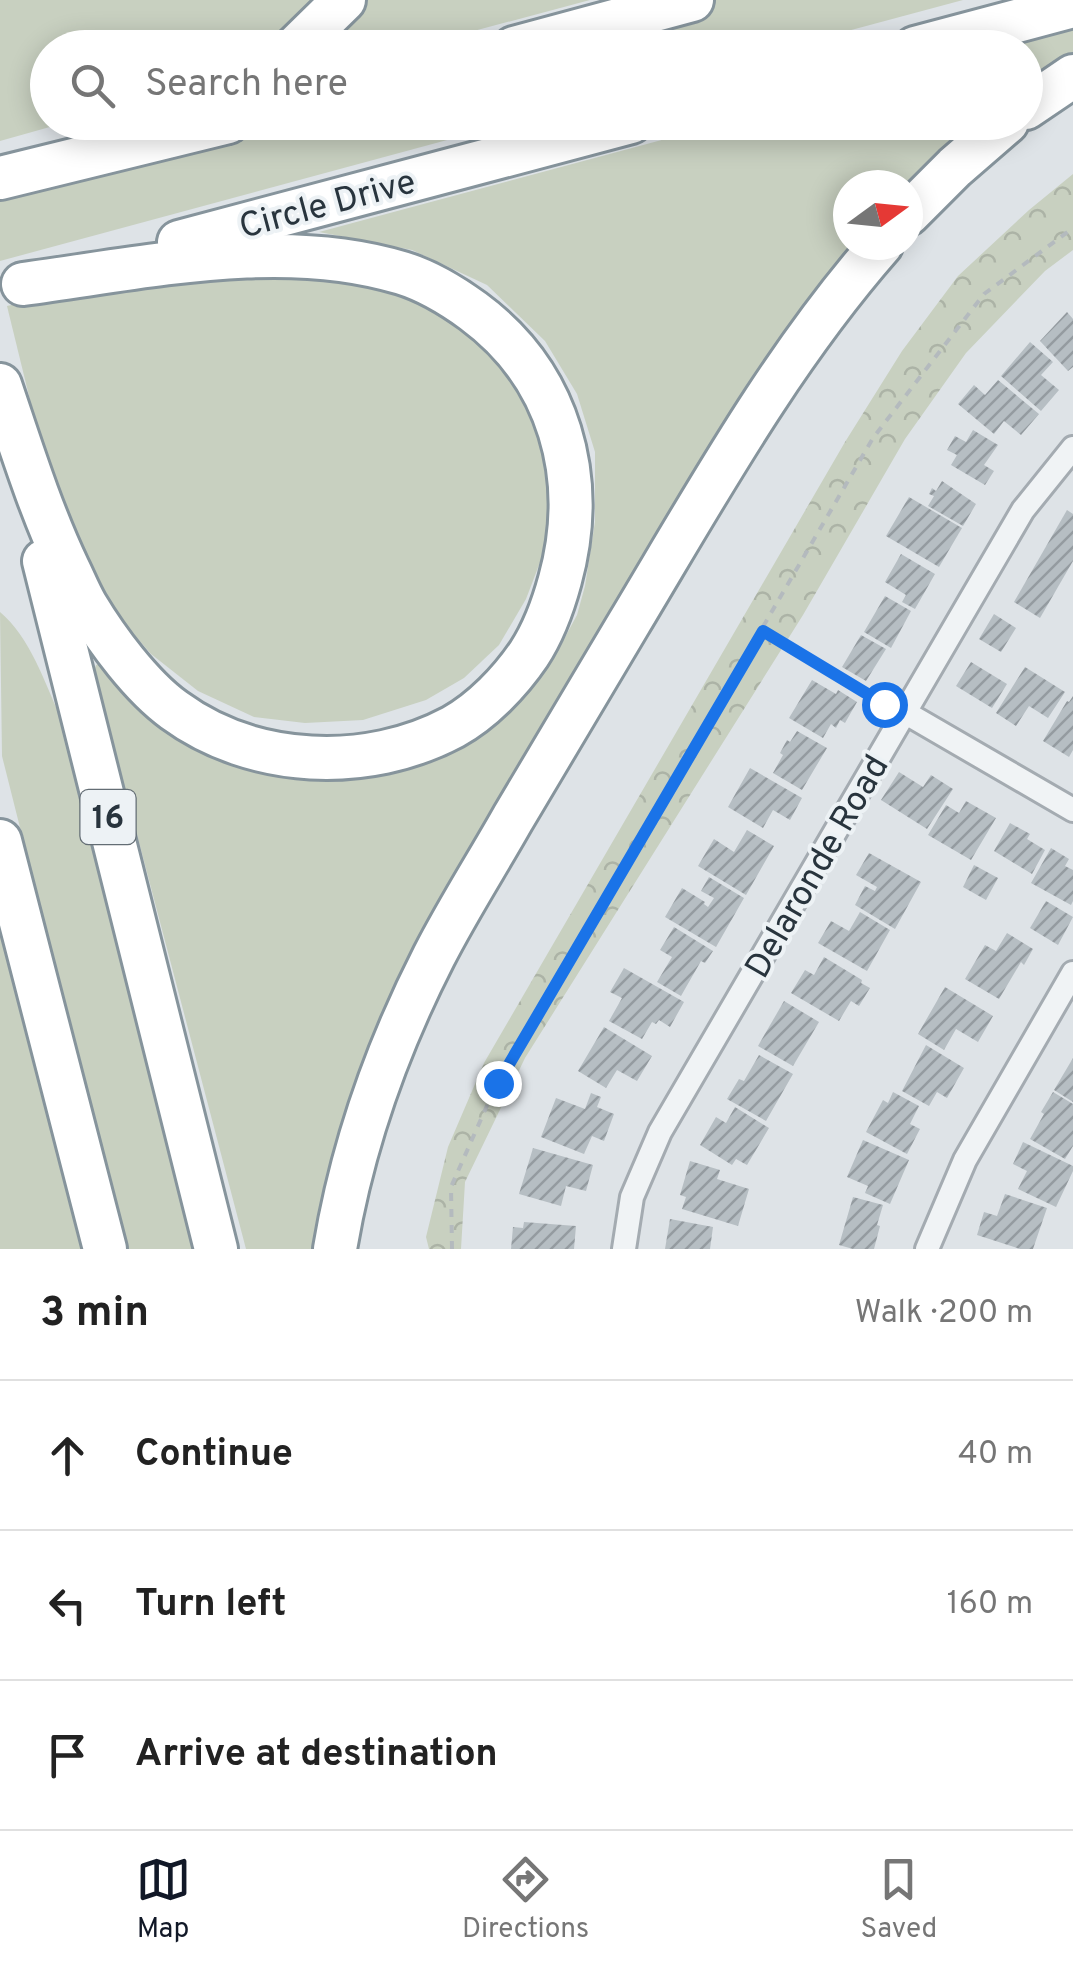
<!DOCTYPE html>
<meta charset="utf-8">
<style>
:root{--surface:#fff;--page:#f6f6f6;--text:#222;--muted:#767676;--line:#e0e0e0;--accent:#111827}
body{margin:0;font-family:Overpass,sans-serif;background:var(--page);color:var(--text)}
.compass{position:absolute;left:833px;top:170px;width:90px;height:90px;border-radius:50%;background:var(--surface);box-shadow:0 5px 25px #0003;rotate:75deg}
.stop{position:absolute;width:30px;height:30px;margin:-22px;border:8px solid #1a73e8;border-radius:50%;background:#fff}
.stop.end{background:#1a73e8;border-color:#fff;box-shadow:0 2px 10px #0008}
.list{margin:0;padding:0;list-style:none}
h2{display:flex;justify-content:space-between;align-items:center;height:130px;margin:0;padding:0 40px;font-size:42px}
h2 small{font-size:32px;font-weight:400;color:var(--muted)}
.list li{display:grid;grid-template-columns:65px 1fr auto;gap:30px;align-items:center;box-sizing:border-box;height:150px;padding:0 40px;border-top:2px solid var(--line)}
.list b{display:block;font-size:38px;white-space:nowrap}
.list em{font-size:32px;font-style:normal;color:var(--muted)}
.icon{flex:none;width:55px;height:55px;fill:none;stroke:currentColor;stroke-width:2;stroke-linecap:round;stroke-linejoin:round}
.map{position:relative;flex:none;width:1073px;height:1249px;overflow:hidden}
.search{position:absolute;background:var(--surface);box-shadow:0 5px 25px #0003;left:30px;right:30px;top:30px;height:110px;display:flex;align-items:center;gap:25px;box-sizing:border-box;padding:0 35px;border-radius:55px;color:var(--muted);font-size:38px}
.sheet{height:580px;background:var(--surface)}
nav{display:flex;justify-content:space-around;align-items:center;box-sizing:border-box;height:140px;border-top:2px solid var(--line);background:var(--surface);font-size:28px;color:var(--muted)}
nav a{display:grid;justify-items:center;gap:5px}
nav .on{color:var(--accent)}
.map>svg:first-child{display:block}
</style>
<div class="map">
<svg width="1073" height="1249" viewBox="0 0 1073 1249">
<defs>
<pattern id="park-crowns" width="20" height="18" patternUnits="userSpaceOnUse" patternTransform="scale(2.5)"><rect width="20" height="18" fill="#c8d0c0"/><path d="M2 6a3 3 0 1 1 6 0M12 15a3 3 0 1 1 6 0" fill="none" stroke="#acb3a6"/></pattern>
<pattern id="building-hatch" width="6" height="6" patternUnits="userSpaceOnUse" patternTransform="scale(2.5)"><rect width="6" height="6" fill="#b6bec3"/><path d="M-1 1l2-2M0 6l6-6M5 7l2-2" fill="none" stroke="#949ba0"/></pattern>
</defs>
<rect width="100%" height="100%" fill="#dee3e7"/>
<g fill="#c8d0c0">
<polygon points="0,0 311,0 291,23 259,47 48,48 48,122 64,123 0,141"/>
<polygon points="367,0 590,0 414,47 325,48 346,29"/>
<polygon points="716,0 963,0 788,47 535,48"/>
<polygon points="1073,28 1073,58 1026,88 1026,48 1002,48"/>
<polygon points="249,123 510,123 0,261 0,188"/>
<polygon points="725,123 984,123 908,185 848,185 848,245 852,245 784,340 591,659 319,1249 246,1249 94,671 96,665 104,662 260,765 509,708 551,663 577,615 585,586 595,522 595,452 577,394 545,341 487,285 412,250 319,232"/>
<polygon points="245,265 408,291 463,321 517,375 541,423 555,487 547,544 526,599 499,645 464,678 426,700 363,720 305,723 254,717 198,691 151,654 111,608 74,546 42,449 7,306 67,292"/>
<path d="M0,612c30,25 44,69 60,104l138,533h-72l-124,-493z"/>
<polygon points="0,927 83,1249 0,1249"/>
</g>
<polygon fill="url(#park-crowns)" points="1073,174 1073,250 1045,271 966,353 905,439 803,615 525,1058 465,1182 461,1249 429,1249 426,1237 448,1147 484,1063 845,442 902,351 958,276 1029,210"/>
<g fill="url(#building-hatch)">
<polygon points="1067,312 1073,319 1073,367 1068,371 1040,341"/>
<polygon points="1030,342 1053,362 1041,375 1059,390 1041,411 1001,376"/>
<polygon points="998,380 1039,414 1021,435 1004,421 994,434 958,404 974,385 985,395"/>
<polygon points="973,430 998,445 984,465 994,471 985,485 951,465 957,455 947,450 955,436 966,442"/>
<polygon points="942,481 976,504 963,526 928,506 934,496 929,494 932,488 936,491"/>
<polygon points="909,497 962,528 939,567 886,536"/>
<polygon points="1067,510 1073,514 1073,561 1040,618 1014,602"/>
<polygon points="901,554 935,574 915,609 902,602 906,595 885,582"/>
<polygon points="885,596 911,611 891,648 864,632"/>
<polygon points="994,614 1016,628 1001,652 979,639"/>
<polygon points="861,635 886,649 866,681 842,667"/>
<polygon points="971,662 1007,684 992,708 956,686"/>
<polygon points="1025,667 1065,692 1048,718 1029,706 1016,726 996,713"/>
<polygon points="812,680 836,694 838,690 857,702 845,723 840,720 836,728 831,724 823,738 789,718"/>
<polygon points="1073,696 1073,750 1069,757 1043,741 1067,701 1069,702"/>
<polygon points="797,731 827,748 802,790 773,773 783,755 780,753 787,740 790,742"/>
<polygon points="750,768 802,798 790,820 773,810 763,828 728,807"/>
<polygon points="899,772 923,787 931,775 953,789 927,829 881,800"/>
<polygon points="966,801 996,818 971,860 928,835 946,805 959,813"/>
<polygon points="1010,823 1030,834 1027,839 1045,850 1032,874 994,851"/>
<polygon points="747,830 774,846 746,895 698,866 714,839 734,852"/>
<polygon points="1051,848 1069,859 1065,866 1073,870 1073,901 1071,905 1031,883"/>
<polygon points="869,853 921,882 895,929 855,905 865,886 875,891 877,887 856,875"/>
<polygon points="974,865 998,878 986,900 963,887"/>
<polygon points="709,877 744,898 716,947 665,917 682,888 705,902 704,904 708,907 714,898 701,891"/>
<polygon points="1046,901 1073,917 1058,945 1030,928"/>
<polygon points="860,912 890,930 867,971 818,943 831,921 849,931"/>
<polygon points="674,927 713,951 705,963 701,961 681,996 657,982 672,957 660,950"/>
<polygon points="1007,933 1033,949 1024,965 1021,962 999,999 965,979 985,945 996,951"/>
<polygon points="824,957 862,980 861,983 870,988 859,1006 851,1001 839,1021 791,993 805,970 814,975"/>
<polygon points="624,968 684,1002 670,1027 659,1020 656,1024 652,1022 642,1039 609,1021 622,998 610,992"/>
<polygon points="945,987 993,1016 978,1042 956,1029 944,1050 918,1034"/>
<polygon points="784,1001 819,1022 793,1066 758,1046"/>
<polygon points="604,1027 652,1056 637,1081 617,1070 606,1088 578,1071"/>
<polygon points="926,1045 964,1068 947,1098 937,1092 929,1106 902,1091"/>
<polygon points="759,1055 793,1074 766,1121 727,1099 739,1079 744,1081"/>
<polygon points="1073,1058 1073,1102 1054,1090"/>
<polygon points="893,1092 919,1106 910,1124 920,1129 907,1154 866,1132 883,1100 888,1103"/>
<polygon points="1053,1092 1073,1104 1073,1146 1065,1159 1030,1139 1044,1114 1041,1112"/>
<polygon points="591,1093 601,1097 597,1107 614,1114 604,1141 592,1136 584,1154 541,1137 556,1098 585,1109"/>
<polygon points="735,1107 769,1128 747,1165 736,1159 732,1165 700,1145 716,1117 726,1123"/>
<polygon points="863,1140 909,1160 890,1204 865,1193 868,1186 847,1177"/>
<polygon points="1023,1142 1073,1166 1073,1171 1056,1207 1018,1189 1027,1171 1013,1164"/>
<polygon points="533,1148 593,1165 586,1191 566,1186 561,1206 519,1194"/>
<polygon points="690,1161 720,1170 717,1179 749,1189 738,1226 682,1209 686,1197 680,1195"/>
<polygon points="1005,1194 1047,1208 1033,1249 1020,1249 977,1235 984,1212 997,1216"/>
<polygon points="853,1197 883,1205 877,1225 880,1226 874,1249 853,1249 839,1245"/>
<polygon points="670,1219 713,1227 710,1249 665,1249"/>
<polygon points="524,1222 576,1226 574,1249 511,1249 513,1227 523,1228"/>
</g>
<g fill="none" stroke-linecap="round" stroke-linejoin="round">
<g stroke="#a4abb1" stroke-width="28">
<g id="street">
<polyline points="906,713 1073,810"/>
<polyline points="624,1249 632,1197 660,1132 1023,510 1073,448"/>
<polyline points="927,1249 965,1160 1073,973"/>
</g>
</g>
<g stroke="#86949c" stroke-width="48">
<g id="highway">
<polyline points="295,48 344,0"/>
<polyline points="514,48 692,0"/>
<polyline points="915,48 1073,6"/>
<polyline points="1026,108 1073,76"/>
<polyline points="0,178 228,122"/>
<polyline points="908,214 955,167 1007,122"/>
<polyline points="179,242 631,122"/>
<path d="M0,385c21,62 40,124 68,183 6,12 11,25 18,37 21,35 55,81 88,105 79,58 193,63 279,17 29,-16 57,-45 76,-73 15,-23 24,-48 31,-74 28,-102 0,-205 -87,-269 -22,-16 -45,-30 -71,-38 -121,-37 -257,-5 -379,11"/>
<polyline points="44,561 216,1249"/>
<polyline points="0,841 105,1249"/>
<path d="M335,1249c17,-102 52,-201 99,-293 24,-47 53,-92 79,-138 39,-65 77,-130 116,-195 78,-130 152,-264 252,-378"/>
</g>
</g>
<g stroke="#b4babe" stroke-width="4" stroke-dasharray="8 8" stroke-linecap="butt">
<polyline points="763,631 883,704"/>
<polyline points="452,1249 451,1187 497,1083 873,438 984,294 1073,228"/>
</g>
<use href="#street" stroke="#f0f3f5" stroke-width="22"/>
<use href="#highway" stroke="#fff" stroke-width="42"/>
</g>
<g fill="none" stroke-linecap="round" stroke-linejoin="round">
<polyline stroke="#1a73e8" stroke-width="12" points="498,1083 763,631 884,704"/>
</g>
<g text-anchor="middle" stroke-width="8" stroke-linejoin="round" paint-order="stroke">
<rect fill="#edf2f5" stroke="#636d74" stroke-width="2.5" x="80.5" y="790" width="55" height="54" rx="8"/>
<g font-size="32" font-weight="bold" fill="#28343d">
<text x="108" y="828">16</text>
</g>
<g font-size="35" fill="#28343d" stroke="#edf2f5">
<text transform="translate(327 203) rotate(-15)" y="12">Circle Drive</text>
<text transform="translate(816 866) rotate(-60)" y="12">Delaronde Road</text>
</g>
</g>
</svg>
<svg class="compass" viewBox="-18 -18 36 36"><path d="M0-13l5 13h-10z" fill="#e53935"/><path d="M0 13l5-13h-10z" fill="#767676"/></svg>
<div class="stop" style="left:884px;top:704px"></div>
<div class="stop end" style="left:498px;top:1083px"></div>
<div class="search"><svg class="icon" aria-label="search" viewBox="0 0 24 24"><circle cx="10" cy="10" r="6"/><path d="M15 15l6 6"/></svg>Search here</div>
</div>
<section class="sheet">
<h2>3 min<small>Walk · 200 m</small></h2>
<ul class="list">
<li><svg class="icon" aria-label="ahead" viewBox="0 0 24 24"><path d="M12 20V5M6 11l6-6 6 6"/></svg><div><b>Continue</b></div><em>40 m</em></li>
<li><svg class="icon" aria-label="left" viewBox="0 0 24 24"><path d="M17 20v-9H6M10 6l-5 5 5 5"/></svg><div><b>Turn left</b></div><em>160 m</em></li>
<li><svg class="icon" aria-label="arrive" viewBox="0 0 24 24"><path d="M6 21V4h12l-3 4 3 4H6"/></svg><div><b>Arrive at destination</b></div></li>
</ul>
</section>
<nav>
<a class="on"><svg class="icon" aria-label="map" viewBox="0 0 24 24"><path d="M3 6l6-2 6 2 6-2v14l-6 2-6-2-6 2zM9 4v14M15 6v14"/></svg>Map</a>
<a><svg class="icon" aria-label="directions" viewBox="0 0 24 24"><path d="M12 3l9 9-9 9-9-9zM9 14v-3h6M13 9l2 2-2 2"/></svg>Directions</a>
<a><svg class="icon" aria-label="saved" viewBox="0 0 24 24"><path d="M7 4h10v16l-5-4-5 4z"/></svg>Saved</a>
</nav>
